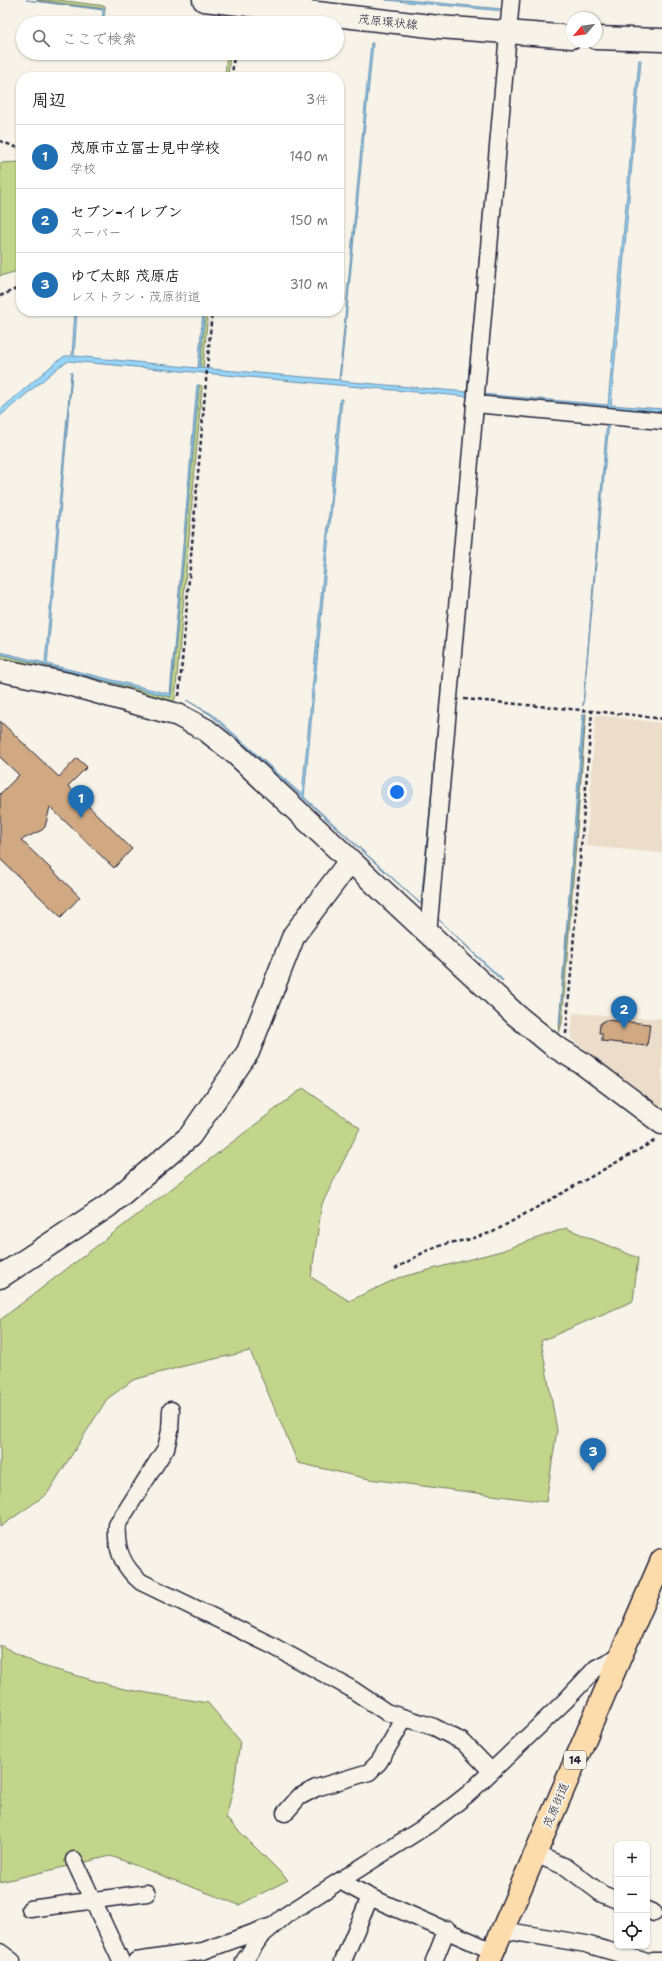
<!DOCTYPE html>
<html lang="ja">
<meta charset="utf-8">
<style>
:root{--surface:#fff;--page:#f6f6f6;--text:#202124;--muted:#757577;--line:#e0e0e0;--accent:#1f6fb2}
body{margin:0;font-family:"Shantell Sans","Klee One",sans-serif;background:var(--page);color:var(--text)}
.controls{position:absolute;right:12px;bottom:12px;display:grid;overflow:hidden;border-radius:8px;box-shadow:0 1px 3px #0004}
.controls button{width:36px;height:36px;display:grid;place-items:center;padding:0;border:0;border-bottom:1px solid var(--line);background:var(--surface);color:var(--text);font:20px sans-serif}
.compass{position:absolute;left:566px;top:12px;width:36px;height:36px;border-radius:50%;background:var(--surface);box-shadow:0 1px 3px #0004;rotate:241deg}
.you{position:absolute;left:397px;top:792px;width:14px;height:14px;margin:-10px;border:3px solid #fff;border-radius:50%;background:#1a73e8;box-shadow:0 0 0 6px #1a73e833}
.badge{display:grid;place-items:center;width:26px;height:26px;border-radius:50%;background:var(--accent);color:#fff;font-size:13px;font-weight:700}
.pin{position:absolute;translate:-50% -33px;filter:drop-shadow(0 1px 2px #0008)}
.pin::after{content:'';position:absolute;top:21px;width:14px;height:12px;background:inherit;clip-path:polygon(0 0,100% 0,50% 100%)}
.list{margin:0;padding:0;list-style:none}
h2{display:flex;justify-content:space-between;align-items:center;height:52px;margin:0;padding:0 16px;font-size:17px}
h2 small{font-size:13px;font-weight:400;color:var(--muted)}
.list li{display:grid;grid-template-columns:26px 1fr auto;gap:12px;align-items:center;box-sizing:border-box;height:64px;padding:0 16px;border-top:1px solid var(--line)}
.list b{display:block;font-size:15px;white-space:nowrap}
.list p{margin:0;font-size:13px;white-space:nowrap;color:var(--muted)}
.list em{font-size:13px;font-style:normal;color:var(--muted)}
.icon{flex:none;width:22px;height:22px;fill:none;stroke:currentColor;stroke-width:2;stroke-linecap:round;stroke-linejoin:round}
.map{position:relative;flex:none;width:662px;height:1961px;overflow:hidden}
.search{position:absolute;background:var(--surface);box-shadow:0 1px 3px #0004;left:16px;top:16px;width:328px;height:44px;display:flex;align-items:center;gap:10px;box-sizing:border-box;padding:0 14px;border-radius:22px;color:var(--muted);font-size:15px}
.panel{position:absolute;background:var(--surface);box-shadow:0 1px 3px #0004;left:16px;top:72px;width:328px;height:244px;border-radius:16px}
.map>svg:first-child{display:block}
</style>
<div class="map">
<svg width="662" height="1961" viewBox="0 0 662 1961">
<rect width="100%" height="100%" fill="#f7f3e8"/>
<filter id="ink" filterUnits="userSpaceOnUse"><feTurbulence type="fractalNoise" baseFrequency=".025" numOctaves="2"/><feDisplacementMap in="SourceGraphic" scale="8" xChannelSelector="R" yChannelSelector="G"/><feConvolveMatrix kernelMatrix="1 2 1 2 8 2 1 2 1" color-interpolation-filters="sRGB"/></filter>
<g filter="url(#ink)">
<g fill="#ebddc9">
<polygon points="596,715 662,723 662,853 586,846"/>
<polygon points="573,1013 662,1019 662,1108 571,1039"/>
</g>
<g fill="#c3d58a" stroke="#727c62">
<polygon points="37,0 58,0 105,6 105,9"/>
<polygon points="227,53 230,53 228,77 225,77"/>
<polygon points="21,162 21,270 0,276 0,163"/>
<polygon points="205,311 208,311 203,368 200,368"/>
<polygon points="199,385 202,386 175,699 170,704 0,660 0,654 171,697"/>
<polygon points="585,714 586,714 562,1023 559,1033"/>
<polygon points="303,1088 360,1128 322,1204 311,1277 349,1301 398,1278 501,1251 566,1228 638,1258 633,1301 541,1341 557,1430 546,1502 369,1479 298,1463 250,1351 184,1366 133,1380 107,1399 47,1494 0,1527 0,1320"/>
<polygon points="0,1645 39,1665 124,1689 208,1703 240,1741 234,1785 226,1818 288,1880 239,1905 111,1856 0,1882"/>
</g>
<g fill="#96d5f7" stroke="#688dac">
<polygon points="26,0 105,9 103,23 102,23 103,10"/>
<polygon points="386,0 407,0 502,9 504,11"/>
<polygon points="371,43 373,43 340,381 467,392 498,54 500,54 481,394 608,405 639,60 641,60 611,405 662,409 662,414 69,361 60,366 0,416 0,410 56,362 65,356 72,356 75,311 77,311 74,356 198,368 203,311 205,311 200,368 339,380"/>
<polygon points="71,372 72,374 47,664 170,694 197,385 199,385 171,697 0,654 0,652 45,663"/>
<polygon points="340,399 342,399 304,797 421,904 467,413 423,906 211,715 186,700 212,714 302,795"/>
<polygon points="607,421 609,421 583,706"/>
<polygon points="583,714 585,714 560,1024 559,1025"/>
<polygon points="435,916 503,980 502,981"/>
</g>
<g fill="#d0a982" stroke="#22223b">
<polygon points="0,721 59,777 77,758 87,767 68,786 132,849 114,868 50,807 45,827 42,830 21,840 80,897 61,917 0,859 0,794 19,775 0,757"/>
<polygon points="605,1020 650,1024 647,1046 602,1041 602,1033 599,1033 600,1024"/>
</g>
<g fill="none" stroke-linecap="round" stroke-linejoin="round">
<g stroke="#22223b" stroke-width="19">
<g id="street">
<polyline points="475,404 662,421"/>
<polyline points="428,934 511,0"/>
<path d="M171,1410l-1,21 -4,17 -49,77c-2,24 6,42 24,57l130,63 79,43 36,24 48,15 29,15 28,29"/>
<polyline points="285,1813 299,1797 316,1788 369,1772 379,1762 405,1718"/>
<polyline points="535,1854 566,1867 602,1894 617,1900"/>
<polyline points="74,1860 121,1961"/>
<polyline points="340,1881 370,1897 493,1951"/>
<polyline points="30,1909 147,1893"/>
<polyline points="647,1910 654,1913"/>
<polyline points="502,1930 586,1944 644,1961"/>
<polyline points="0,1952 12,1961"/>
<polyline points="136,1961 203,1951 269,1927"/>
<polyline points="244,1961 261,1936 286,1915 431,1823 468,1794 565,1701 596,1668 621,1655"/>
<polyline points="343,1961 370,1897"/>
<polyline points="434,1961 447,1929"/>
<polyline points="653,1961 662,1961"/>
</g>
</g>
<g stroke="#22223b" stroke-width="25">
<g id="secondary">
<polyline points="204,0 439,27 572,37"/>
<polyline points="596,38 662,40"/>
<polyline points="0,670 68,684 178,715 206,730 236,754 516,1015 554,1046 582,1063 662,1123"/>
<polyline points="0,1277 108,1206 190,1136 248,1052 294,935 350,861"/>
</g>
</g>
<g stroke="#22223b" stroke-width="25">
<polyline id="primary" points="489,1961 662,1560"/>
</g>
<g stroke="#22223b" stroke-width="2.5" stroke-dasharray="4 3" stroke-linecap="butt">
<polyline points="232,77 234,53"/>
<polyline points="0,141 21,149"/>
<polyline points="0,296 21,287"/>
<polyline points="179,696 212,311"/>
<polyline points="464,699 634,715 662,719"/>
<polyline points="566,1034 592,711"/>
<polyline points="395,1269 426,1251 448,1243 467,1240 493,1232 656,1140"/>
</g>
<use href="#street" stroke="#f7f3e8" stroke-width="16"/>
<use href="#secondary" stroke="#f7f3e8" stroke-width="22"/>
<use href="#primary" stroke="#fddcac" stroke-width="22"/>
</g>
</g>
<g text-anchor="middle" stroke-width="4" stroke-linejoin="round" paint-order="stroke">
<rect fill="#f7f3e8" stroke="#62616f" stroke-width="1" x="564" y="1751" width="22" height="18" rx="3"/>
<g font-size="11" font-weight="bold" fill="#22223b">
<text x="575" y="1764">14</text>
</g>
<g font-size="12" fill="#22223b" stroke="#f7f3e8">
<text transform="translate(388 22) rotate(6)" y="4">茂原環状線</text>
<text transform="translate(556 1805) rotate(-67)" y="4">茂原街道</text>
</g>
</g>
</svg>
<div class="controls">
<button>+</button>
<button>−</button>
<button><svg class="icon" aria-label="locate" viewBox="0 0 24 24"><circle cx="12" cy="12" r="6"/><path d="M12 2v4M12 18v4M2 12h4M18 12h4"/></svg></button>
</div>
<svg class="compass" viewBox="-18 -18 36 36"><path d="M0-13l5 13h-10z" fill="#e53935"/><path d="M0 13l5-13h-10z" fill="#757577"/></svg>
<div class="you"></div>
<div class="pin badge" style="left:81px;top:818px">1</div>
<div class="pin badge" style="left:624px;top:1029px">2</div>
<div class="pin badge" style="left:593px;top:1471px">3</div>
<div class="search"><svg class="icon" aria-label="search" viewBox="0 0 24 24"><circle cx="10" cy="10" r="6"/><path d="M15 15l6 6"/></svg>ここで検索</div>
<section class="panel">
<h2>周辺<small>3件</small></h2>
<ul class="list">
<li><span class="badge">1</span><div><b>茂原市立冨士見中学校</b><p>学校</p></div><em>140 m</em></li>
<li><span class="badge">2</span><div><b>セブン-イレブン</b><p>スーパー</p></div><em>150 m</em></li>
<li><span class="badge">3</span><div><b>ゆで太郎 茂原店</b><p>レストラン · 茂原街道</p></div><em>310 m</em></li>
</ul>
</section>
</div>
